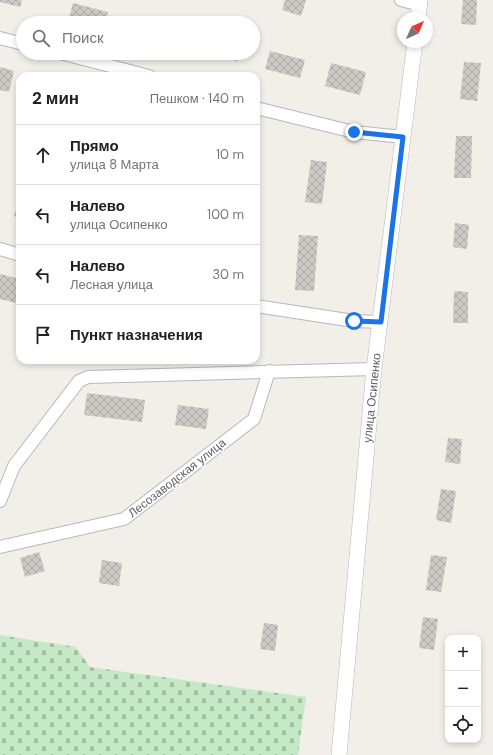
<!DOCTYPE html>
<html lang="ru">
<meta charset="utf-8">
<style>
:root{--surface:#fff;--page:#f2f2f2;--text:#202124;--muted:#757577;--line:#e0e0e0}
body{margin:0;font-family:"DM Sans",sans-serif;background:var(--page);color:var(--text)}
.controls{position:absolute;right:12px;bottom:12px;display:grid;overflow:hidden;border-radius:8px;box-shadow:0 2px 6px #0003}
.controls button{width:36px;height:36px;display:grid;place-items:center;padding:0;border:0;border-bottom:1px solid var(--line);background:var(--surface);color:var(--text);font:20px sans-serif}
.compass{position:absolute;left:397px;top:12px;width:36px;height:36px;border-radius:50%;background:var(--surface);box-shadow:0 2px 6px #0003;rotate:45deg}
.stop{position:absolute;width:12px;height:12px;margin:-9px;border:3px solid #1a73e8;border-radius:50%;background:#fff}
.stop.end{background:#1a73e8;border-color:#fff;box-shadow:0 1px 4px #0008}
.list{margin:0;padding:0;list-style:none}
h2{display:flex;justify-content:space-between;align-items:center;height:52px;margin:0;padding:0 16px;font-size:17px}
h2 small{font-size:13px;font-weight:400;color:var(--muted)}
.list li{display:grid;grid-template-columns:26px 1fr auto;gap:12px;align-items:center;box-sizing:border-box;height:60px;padding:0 16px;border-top:1px solid var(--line)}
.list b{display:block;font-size:15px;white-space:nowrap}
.list p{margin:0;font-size:13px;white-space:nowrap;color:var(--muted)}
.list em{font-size:13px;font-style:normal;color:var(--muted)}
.icon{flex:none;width:22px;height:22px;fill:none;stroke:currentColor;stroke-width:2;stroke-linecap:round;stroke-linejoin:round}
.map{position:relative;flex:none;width:493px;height:755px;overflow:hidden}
.search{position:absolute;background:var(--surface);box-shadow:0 2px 6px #0003;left:16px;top:16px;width:244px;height:44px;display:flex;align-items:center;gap:10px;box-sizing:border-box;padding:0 14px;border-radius:22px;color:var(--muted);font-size:15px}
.panel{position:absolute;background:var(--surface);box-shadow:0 2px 6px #0003;left:16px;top:72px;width:244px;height:292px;border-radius:12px}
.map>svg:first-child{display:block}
</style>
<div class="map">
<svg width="493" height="755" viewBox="0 0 493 755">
<defs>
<pattern id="cemetery-stones" width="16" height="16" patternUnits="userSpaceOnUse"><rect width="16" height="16" fill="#c5e8c5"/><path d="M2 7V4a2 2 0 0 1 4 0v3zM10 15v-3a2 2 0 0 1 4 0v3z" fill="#a3c0a4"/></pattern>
<pattern id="building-cross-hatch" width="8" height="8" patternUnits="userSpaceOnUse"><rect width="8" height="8" fill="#cccac5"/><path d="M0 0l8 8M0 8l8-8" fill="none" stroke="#a9a8a4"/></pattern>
</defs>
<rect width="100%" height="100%" fill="#f1efe8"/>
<polygon fill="url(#cemetery-stones)" points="0,635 76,647 90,667 306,697 298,755 0,755"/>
<g fill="url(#building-cross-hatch)">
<polygon points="0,0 22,0 20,7 0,2"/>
<polygon points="285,0 306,0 301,16 282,10"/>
<polygon points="463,0 477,0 476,25 461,24"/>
<polygon points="73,3 108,12 105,23 88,23 69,18"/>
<polygon points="154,18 172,22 172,23 153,23"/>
<polygon points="270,51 305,60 300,78 265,69"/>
<polygon points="225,53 239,53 237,61 224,58"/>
<polygon points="464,62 481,63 477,101 460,99"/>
<polygon points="331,63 366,72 360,95 325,86"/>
<polygon points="0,67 14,71 9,92 0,90"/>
<polygon points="456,136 472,136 471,178 454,178"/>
<polygon points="311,160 327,162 322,204 305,202"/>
<polygon points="19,198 20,198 20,218 14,216"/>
<polygon points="455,223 469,225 467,249 453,247"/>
<polygon points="299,235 318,236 314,291 295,290"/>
<polygon points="0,274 20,279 20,304 0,299"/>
<polygon points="454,291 468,292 468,323 453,323"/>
<polygon points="87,393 145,400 142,422 84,415"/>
<polygon points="178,405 209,409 206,429 175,425"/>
<polygon points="448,438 462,439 460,464 445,462"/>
<polygon points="441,489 456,491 451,523 436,520"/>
<polygon points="39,552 45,571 25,577 20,558"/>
<polygon points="431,555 447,557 441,592 426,590"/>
<polygon points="102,560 122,563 119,586 99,583"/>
<polygon points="423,617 438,619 434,650 419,648"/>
<polygon points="264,623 278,625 275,651 260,649"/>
</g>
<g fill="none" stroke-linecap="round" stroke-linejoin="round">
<g stroke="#b5b8bc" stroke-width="14">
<g id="minor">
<polyline points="401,0 420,5"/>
<polyline points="0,38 23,44"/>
<polyline points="60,53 149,76"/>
<polyline points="256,108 354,132 403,137"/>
<polyline points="0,249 20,255"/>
<polyline points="256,306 354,321 381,322"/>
<polyline points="0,501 14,466 79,381 88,377 374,369"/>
<polyline points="0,547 124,519 254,419 269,371"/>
</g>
</g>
<g stroke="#b5b8bc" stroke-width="16">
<g id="tertiary">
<polyline points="418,18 420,0"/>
<polyline points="339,755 374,369 415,42"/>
</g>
</g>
<use href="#minor" stroke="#fff" stroke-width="12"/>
<use href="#tertiary" stroke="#fff" stroke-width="15"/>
</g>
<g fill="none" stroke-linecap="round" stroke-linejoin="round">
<polyline stroke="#1a73e8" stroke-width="5" points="354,132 403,137 381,322 354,321"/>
</g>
<g text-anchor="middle" stroke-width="3" stroke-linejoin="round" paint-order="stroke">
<g font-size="12" fill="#5f6368" stroke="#fff">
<text transform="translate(372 398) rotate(-84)" y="4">улица Осипенко</text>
<text transform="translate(177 478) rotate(-38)" y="4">Лесозаводская улица</text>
</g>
</g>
</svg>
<div class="controls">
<button>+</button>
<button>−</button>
<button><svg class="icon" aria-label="locate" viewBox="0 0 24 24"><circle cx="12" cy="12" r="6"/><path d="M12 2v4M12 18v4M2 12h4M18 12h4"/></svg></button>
</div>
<svg class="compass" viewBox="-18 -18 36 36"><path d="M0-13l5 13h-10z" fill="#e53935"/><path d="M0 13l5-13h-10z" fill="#757577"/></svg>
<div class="stop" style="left:354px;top:321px"></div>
<div class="stop end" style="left:354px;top:132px"></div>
<div class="search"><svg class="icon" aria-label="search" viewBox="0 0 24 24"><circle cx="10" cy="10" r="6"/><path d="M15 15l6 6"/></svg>Поиск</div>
<section class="panel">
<h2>2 мин<small>Пешком · 140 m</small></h2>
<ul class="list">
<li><svg class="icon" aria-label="ahead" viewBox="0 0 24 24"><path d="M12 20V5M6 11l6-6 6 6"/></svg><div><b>Прямо</b><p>улица 8 Марта</p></div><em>10 m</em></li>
<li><svg class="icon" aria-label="left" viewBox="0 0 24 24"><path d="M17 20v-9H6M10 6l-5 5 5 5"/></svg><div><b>Налево</b><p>улица Осипенко</p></div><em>100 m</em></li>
<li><svg class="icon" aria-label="left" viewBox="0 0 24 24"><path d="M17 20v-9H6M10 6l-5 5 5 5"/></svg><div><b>Налево</b><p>Лесная улица</p></div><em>30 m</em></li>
<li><svg class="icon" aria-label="arrive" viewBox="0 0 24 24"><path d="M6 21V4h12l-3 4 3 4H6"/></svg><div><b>Пункт назначения</b></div></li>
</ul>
</section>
</div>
